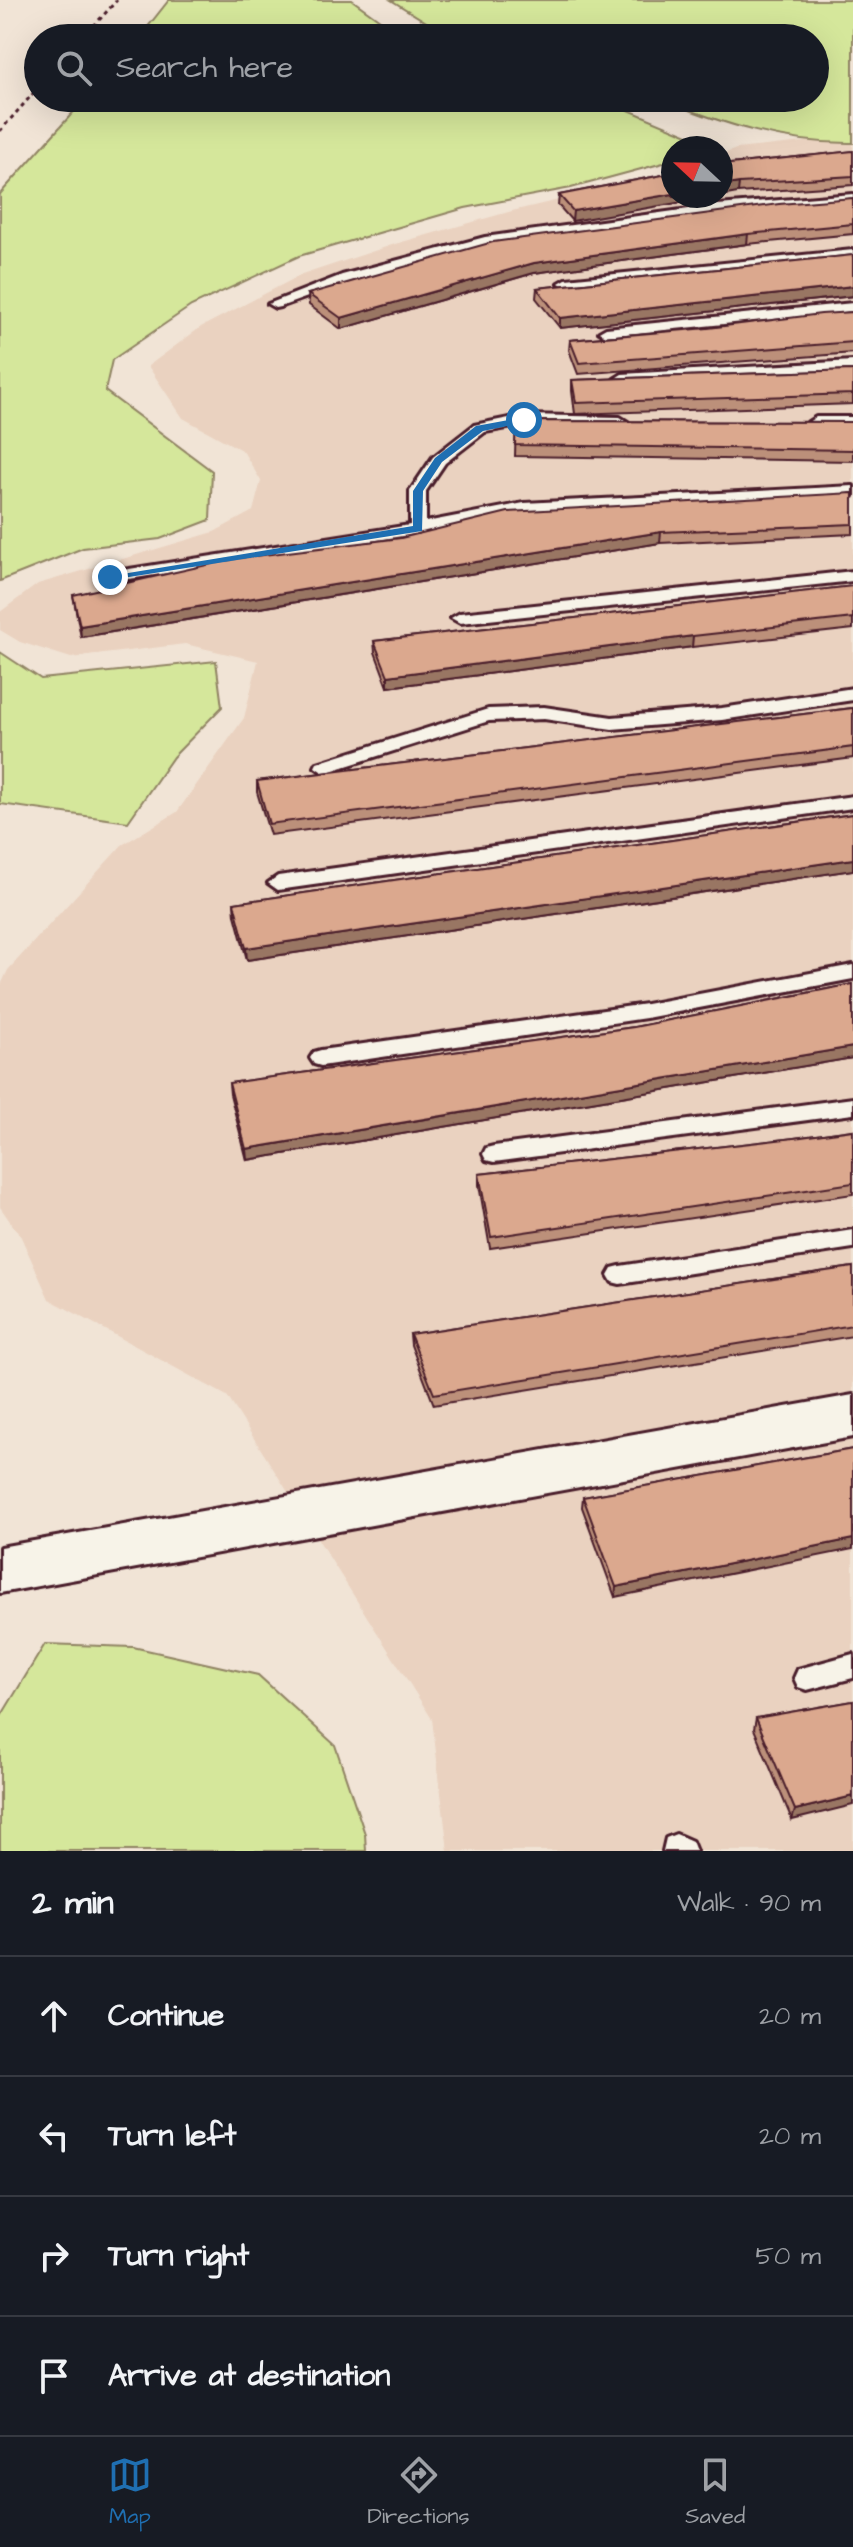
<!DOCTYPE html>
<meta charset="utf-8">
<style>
:root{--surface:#171b24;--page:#20242c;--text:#f1f3f6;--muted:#9ea1a6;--line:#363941;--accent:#1f6fb2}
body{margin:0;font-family:"Architects Daughter",sans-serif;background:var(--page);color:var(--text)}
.compass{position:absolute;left:661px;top:136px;width:72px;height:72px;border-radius:50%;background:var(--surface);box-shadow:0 8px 32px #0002;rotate:292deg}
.stop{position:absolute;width:24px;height:24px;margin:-18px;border:6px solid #1f6fb2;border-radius:50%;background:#fff}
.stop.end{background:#1f6fb2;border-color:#fff;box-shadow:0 2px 8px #0008}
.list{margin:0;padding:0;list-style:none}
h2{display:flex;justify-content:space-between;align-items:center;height:104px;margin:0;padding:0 32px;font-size:34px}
h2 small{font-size:26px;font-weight:400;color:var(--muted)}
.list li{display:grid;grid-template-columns:52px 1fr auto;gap:24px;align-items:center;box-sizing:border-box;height:120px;padding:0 32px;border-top:2px solid var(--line)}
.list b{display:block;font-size:30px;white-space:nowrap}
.list em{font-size:26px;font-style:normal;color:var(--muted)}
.icon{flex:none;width:44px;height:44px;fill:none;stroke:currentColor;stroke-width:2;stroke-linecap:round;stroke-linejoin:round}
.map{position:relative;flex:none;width:853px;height:1851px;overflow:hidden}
.search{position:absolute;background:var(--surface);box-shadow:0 8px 32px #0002;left:24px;right:24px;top:24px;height:88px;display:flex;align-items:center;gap:20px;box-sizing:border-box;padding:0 28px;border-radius:44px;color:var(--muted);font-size:30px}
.sheet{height:584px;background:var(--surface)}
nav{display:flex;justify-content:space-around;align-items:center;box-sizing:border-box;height:112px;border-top:2px solid var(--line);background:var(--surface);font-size:22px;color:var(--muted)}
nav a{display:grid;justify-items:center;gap:4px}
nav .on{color:var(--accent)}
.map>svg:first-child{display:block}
</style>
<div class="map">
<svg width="853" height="1851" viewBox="0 0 853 1851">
<rect width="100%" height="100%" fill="#f1e4d6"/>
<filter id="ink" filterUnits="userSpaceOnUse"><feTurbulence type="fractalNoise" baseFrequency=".0125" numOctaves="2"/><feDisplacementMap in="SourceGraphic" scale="16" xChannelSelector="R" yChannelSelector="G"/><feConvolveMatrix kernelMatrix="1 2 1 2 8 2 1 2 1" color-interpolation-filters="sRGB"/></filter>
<g filter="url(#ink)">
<polygon fill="#ead2c0" points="853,137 853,1851 448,1851 432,1719 227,1396 49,1299 21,1237 0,1207 0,987 8,970 122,845 177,812 244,718 258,661 185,644 71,658 20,642 0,630 0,612 38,584 214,532 253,511 261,481 243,451 183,418 148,366 201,327 299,276 395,244 512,211 673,173 673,196 721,196 721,155 736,149"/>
<g fill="#d5e79b" stroke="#908363" stroke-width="2">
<polygon points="169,0 352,0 405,38 139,38"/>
<path d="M391,0h462v143c-70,1 -130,-19 -194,-45h156v-60h-335l-52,-15z"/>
<polygon points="86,98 600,98 691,136 680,148 673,148 673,156 667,162 571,188 465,208 299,256 191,306 112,360 105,391 212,471 210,520 160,539 83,548 0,581 0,194"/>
<polygon points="0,652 41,679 216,661 222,707 173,757 128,822 0,804"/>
<polygon points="45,1644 133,1647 258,1675 335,1745 365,1834 366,1851 0,1851 0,1718"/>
</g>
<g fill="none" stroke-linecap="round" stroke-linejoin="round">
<g stroke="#4a1f2b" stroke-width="6">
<g id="service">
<polygon points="853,194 853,202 718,213 486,245 352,281 280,307 275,308 268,304 342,275 485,237 718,205"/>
<polygon points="853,250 853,258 566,287 559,283 566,279"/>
<polygon points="853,303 853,311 606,336 599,332 606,328"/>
<polygon points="853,361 853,369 622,384 614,379 622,374"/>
<polygon points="524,415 620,417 628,422 620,427 524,425 485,432 445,463 426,491 426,522 524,503 853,486 853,496 524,513 472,525 110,582 102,577 110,572 410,525 410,491 433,457 474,425"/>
<polygon points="816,417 853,417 853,427 811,425 808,422"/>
<polygon points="853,571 853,581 460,623 451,618 460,613"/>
<polygon points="853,688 853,700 722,720 612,729 544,719 489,721 324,773 315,767 317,763 488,709 544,707 612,717 722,708"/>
<polygon points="853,796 853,808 278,890 268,883 278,876"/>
<polygon points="853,965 853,979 646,1018 321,1066 314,1064 310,1058 314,1052 321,1050 646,1004"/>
<polygon points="853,1098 853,1114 494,1162 486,1160 483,1154 486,1148 494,1146"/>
<polygon points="853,1230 853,1248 620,1284 612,1282 608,1275 612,1268 620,1266"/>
<polygon points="853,1654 853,1678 807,1690 798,1687 794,1678 798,1669"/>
<polygon points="676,1834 692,1841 696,1851 663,1851 666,1838"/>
</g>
</g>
<g stroke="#4a1f2b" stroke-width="6">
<polygon id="minor" points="853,1395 853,1437 0,1593 0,1547"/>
</g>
<g stroke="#4a1f2b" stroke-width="3" stroke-dasharray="4 4" stroke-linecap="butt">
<polyline points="83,38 117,0"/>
<polyline points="0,131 38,88"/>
</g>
<use href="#service" fill="#f7f3e8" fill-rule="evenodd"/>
<use href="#minor" fill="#f7f3e8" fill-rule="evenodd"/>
</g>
<g fill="#bc907a" stroke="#4a1f2b" stroke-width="2">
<polygon points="853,151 853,185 738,193 721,165"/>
<polygon points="673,173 572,221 558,205 559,195"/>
<polygon points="853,198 853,234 747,244 534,273 341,329 309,305 308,294"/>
<polygon points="853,255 853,296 560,328 536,298 537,288"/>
<polygon points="853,312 853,353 578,374 569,350 570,340 708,328"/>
<polygon points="853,370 853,404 575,414 572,391 572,380"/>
<polygon points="516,421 853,422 853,461 515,456"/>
<polygon points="853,493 853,534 660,543 81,637 75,606 73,595"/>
<polygon points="853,586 853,629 692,647 388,687 375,652 374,641"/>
<polygon points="853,708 853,758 270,835 257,792 257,781"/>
<polygon points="853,814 853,870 247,960 235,915 234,903"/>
<polygon points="853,984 853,1058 247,1160 230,1094 229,1083 634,1027"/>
<polygon points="853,1130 853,1194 490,1248 479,1185 479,1174 794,1138"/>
<polygon points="853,1267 853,1336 434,1405 411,1345 410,1334"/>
<polygon points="853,1449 615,1597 582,1507 583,1497"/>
<polygon points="853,1701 792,1820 754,1729 756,1718"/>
</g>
<g fill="#997663" stroke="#4a1f2b" stroke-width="2">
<polygon points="739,183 738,193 721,196 721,186"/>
<polygon points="673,194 673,196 718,196 572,221 573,211"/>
<polygon points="748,234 747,244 534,273 341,329 341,318 534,263"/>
<polygon points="853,286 853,296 560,328 560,318"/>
<polygon points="661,532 660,543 81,637 80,626"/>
<polygon points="693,636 692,647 388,687 388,676"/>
<polygon points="853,859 853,870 247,960 246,948"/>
<polygon points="853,1047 853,1058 247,1160 246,1149"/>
<polygon points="853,1539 853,1549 615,1597 616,1587"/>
<polygon points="853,1796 853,1805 792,1820 795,1810"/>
</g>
<g fill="#dba88e" stroke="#4a1f2b" stroke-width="2">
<polygon points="853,151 853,176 739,183 721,186 721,165"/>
<polygon points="673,173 673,194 573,211 559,195"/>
<polygon points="853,198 853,224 748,234 534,263 341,318 308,294 493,242 779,204"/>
<polygon points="853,255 853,286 560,318 537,288"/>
<polygon points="853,312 853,342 579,363 570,340 708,328 821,314"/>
<polygon points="853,370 853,394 576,403 572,380"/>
<polygon points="516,421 853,422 853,450 515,445"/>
<polygon points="853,493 853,524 661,532 80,626 73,595 238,558 401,538 508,512"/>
<polygon points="853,586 853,618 693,636 388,676 374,641"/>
<polygon points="853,708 853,747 269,824 257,781"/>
<polygon points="853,814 853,859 246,948 234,903"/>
<polygon points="853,984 853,1047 246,1149 229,1083 634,1027"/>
<polygon points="853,1130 853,1183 491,1237 479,1174 794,1138"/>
<polygon points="853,1267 853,1325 434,1394 410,1334"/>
<polygon points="853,1449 853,1539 616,1587 583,1497"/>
<polygon points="853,1701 853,1796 795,1810 756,1718"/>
</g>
</g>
<polygon fill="#1f6fb2" points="524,417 527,417 527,422 483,431 442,462 423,491 422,531 110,580 104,577 413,526 413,491 435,458 476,426"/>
</svg>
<svg class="compass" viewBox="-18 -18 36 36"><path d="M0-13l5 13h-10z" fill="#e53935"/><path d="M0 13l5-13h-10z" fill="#9ea1a6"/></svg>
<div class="stop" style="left:524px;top:420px"></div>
<div class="stop end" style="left:110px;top:577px"></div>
<div class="search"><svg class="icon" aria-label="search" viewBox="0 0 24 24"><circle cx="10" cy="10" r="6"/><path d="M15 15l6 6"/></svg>Search here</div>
</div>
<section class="sheet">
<h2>2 min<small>Walk · 90 m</small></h2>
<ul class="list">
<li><svg class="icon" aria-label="ahead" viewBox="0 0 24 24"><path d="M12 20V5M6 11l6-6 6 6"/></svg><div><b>Continue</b></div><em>20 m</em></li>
<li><svg class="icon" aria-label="left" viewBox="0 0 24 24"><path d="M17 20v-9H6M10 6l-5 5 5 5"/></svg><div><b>Turn left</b></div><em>20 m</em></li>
<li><svg class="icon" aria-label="right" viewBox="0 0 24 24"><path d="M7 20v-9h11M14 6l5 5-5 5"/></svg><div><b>Turn right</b></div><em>50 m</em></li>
<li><svg class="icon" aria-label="arrive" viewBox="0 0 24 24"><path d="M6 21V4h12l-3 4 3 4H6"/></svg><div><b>Arrive at destination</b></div></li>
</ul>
</section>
<nav>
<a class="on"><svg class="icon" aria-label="map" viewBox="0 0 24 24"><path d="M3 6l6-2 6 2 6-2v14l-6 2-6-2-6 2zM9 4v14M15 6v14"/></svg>Map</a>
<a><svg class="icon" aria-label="directions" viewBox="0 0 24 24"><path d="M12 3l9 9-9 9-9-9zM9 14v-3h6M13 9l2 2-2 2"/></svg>Directions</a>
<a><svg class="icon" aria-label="saved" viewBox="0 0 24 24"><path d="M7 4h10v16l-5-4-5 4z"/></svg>Saved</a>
</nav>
